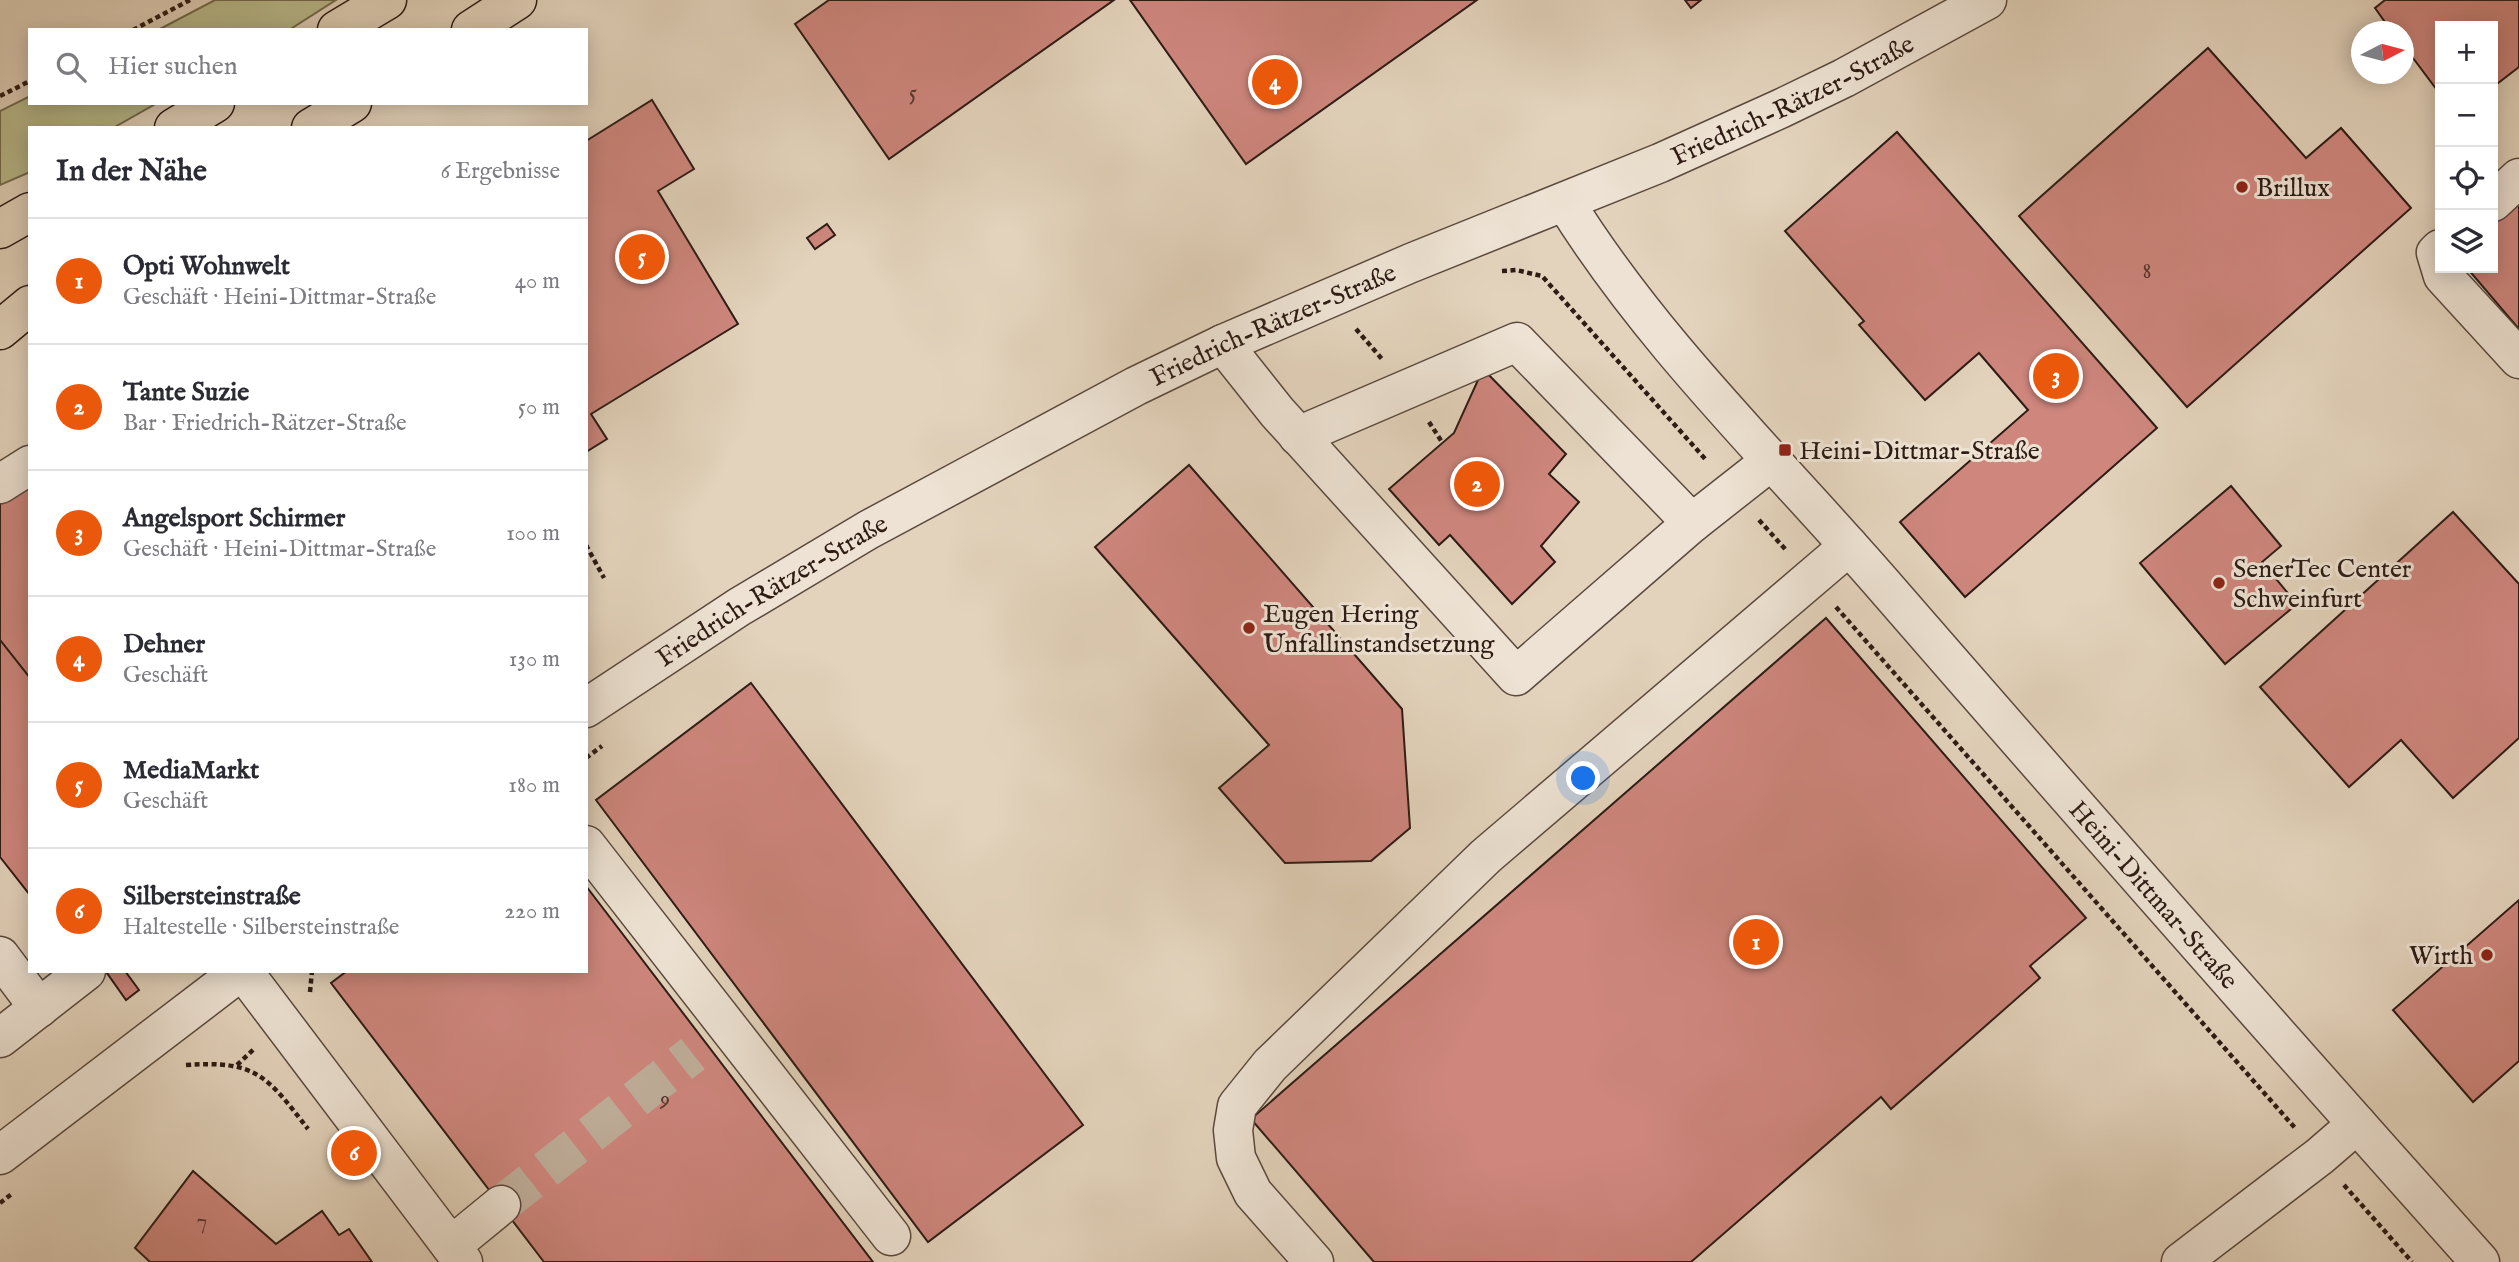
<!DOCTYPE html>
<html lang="de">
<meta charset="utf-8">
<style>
:root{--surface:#fff;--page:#f2f2f3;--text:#2b2b33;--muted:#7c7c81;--line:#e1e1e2;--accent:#ea580c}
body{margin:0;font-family:"IM FELL English",serif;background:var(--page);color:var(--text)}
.controls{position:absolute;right:21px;top:21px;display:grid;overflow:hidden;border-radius:0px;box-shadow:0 4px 18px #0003}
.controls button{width:63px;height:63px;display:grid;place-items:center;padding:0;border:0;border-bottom:2px solid var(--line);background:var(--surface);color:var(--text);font:35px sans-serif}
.compass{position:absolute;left:2351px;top:21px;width:63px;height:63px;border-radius:50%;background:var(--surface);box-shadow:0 4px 18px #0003;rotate:84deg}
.you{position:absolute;left:1584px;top:779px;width:24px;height:24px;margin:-18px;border:5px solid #fff;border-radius:50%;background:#1a73e8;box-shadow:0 0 0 10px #1a73e833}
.badge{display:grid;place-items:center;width:46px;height:46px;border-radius:50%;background:var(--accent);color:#fff;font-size:23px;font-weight:700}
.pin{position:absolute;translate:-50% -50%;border:4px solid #fff;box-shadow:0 2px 7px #0006}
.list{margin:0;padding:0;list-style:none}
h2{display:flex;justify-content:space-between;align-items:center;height:91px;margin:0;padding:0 28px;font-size:30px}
h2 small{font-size:23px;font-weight:400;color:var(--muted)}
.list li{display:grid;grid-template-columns:46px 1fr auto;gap:21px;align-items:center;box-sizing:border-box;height:126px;padding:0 28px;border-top:2px solid var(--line)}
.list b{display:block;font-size:26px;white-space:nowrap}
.list p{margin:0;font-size:23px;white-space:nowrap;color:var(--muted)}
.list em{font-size:23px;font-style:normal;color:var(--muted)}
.icon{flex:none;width:38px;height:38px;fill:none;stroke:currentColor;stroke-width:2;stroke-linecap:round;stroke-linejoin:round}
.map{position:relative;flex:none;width:2519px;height:1262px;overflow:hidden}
.search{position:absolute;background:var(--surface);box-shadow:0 4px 18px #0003;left:28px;top:28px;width:560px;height:77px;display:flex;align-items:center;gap:18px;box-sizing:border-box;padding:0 24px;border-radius:0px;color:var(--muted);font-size:26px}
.panel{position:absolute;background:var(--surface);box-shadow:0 4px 18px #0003;left:28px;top:126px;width:560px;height:847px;border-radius:0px}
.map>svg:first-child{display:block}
</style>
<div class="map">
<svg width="2519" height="1262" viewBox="0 0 2519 1262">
<rect width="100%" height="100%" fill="#e3d3bc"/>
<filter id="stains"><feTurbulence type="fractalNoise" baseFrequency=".00286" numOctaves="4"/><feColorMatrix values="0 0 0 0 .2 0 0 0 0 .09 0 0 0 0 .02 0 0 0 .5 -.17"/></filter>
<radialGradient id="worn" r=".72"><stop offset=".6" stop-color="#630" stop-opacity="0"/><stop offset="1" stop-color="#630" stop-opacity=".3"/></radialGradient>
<g fill="#b9bb8d" stroke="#736b50" stroke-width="2">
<polygon points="215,0 336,0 289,30 158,30"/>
<polygon points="30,96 30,103 157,103 113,128 30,128 30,172 0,185 0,111"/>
</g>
<g fill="#ce867d" stroke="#2d1b14" stroke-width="2">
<polygon points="829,0 1114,0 889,159 795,24"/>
<polygon points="1130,0 1477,0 1246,164"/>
<polygon points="1685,0 1701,0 1691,8"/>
<polygon points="2385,0 2519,0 2519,67 2493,87 2493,26 2440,26 2440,94 2404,46 2404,32 2392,32 2375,8"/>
<polygon points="2208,48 2306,158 2341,128 2411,208 2187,407 2019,216"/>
<polygon points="652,100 694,169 658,191 738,324 591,414 607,439 586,452 586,141"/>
<polygon points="1897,132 2157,428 1965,597 1900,522 2028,410 1979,353 1925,400 1859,325 1864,321 1785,231"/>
<polygon points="2519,194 2519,329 2467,268 2493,268 2493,217"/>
<polygon points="827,224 835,235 815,249 807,238"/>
<polygon points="1483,369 1566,454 1549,474 1579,502 1541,546 1555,562 1512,604 1450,535 1439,545 1389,489 1454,433"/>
<polygon points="1189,465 1402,709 1410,828 1371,861 1285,863 1219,788 1269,745 1095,547"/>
<polygon points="30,480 30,678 0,640 0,504"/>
<polygon points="2231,486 2281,546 2262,562 2297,604 2225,664 2140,563"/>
<polygon points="2453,512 2519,584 2519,738 2453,798 2401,740 2349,787 2260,687"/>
<polygon points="1826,618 2086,918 2030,966 2040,978 1891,1109 1881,1097 1691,1262 1374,1262 1251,1119"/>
<polygon points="0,640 30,678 30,895 0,857"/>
<polygon points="751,683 1083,1125 928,1242 596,800"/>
<polygon points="586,886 873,1262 544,1262 331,983 347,971 586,971"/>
<polygon points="2519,900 2519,1061 2473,1102 2393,1010"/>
<polygon points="109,971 125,971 139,990 126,1000 107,973"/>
<polygon points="193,1171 276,1244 322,1211 339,1235 349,1229 372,1262 150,1262 135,1248"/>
</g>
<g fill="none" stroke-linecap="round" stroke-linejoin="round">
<polyline stroke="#bfae9a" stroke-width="38" stroke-dasharray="38 19" stroke-linecap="butt" points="501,1205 693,1054"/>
<g stroke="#5a493e" stroke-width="41">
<g id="minor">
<path id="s1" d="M1565,202c87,140 207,255 315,379 198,228 398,455 600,681"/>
<polyline points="2493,202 2519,178"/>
<polyline points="2440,249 2436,253 2443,276 2519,359"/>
<polyline points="1223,344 1277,412 1516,676 1692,523 1771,461"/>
<polyline points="1298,436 1517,342 1692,523"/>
<polyline points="0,484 30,465"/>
<path id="s2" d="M586,708l153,-101 129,-77 268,-144 87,-42 188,-81 249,-100 122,-55 62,-30 143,-78"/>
<polyline points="586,845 891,1236"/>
<polyline points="0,956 39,1008"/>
<polyline points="243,971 463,1262"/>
<polyline points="0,1038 86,971"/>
<polyline points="0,1155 241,971"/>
<polyline points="451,1246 501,1205"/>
<polyline points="1314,1262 1253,1193 1236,1158 1233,1130 1237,1106 1270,1065 1486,856 1849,546"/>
<polyline points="2181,1262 2320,1156 2357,1124"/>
</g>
</g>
<g stroke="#2d1b14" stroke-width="41">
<g id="highway">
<polyline points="337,30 387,0"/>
<polyline points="471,30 517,0"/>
<polyline points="174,128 215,103"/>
<polyline points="311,128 352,103"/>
<polyline points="0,229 30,212"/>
<polyline points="0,330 30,305"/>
</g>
</g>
<g stroke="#2d1b14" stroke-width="4.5" stroke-dasharray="5 3.5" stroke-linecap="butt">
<polyline points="133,30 190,0"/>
<polyline points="0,96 30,81"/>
<polyline points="1502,271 1516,270 1542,276 1707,461"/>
<polyline points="1356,329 1382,359"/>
<polyline points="1429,422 1442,442"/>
<polyline points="1759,520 1786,550"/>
<polyline points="586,545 604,578"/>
<polyline points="1836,607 2295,1128"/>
<polyline points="586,758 602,746"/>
<polyline points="310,992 312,971"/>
<path d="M186,1065c70,-5 81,11 122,64"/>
<polyline points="237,1065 254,1049"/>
<polyline points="2344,1185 2412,1262"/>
<polyline points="0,1203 13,1193"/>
</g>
<use href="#minor" stroke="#ede2d3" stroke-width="38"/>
<use href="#highway" stroke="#e3d3bc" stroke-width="38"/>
</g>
<g fill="#8f2418" stroke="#ede2d3" stroke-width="2.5">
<circle cx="2242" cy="187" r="7"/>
<rect x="1778" y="443" width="14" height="14" rx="3.5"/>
<circle cx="2219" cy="583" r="7"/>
<circle cx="1249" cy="628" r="7"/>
<circle cx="2487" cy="955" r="7"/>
</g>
<g text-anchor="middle" stroke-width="6" stroke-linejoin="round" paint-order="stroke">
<g font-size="23" fill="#55362e">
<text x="913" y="100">5</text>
<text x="2147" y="278">8</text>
<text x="665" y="1106">9</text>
<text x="202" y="1228">7</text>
</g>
<g font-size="26" fill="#2d1b14" stroke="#ede2d3">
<text dy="9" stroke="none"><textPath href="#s2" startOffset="1354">Friedrich-Rätzer-Straße</textPath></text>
<text dy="9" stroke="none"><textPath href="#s2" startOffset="788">Friedrich-Rätzer-Straße</textPath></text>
<text dy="9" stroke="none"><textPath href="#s2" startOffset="220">Friedrich-Rätzer-Straße</textPath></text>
<text dy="9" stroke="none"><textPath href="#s1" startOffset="910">Heini-Dittmar-Straße</textPath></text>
</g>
<g font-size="26" fill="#2d1b14" stroke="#ede2d3" text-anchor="start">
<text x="2256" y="196">Brillux</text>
<text x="1799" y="459">Heini-Dittmar-Straße</text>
<text x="2233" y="577">SenerTec Center<tspan x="2233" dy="30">Schweinfurt</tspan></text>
<text x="1263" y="622">Eugen Hering<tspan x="1263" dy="30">Unfallinstandsetzung</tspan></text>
<text x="2473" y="964" text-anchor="end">Wirth</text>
</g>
</g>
<rect width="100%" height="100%" filter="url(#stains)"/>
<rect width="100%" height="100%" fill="url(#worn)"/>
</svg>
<div class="controls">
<button>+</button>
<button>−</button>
<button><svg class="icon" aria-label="locate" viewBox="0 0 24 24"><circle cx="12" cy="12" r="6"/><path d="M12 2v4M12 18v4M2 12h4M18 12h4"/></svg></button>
<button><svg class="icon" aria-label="layers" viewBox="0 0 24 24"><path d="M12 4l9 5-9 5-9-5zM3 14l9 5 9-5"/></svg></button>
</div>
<svg class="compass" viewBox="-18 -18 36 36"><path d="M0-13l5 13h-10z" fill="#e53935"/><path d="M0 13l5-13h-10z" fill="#7c7c81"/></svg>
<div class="you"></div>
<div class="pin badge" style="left:1756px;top:942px">1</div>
<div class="pin badge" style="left:1477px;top:484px">2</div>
<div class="pin badge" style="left:2056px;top:376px">3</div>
<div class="pin badge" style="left:1275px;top:82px">4</div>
<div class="pin badge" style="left:642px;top:257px">5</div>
<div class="pin badge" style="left:354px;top:1153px">6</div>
<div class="search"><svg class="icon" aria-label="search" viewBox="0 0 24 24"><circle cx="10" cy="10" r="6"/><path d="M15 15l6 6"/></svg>Hier suchen</div>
<section class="panel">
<h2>In der Nähe<small>6 Ergebnisse</small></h2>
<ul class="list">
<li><span class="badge">1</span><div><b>Opti Wohnwelt</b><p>Geschäft · Heini-Dittmar-Straße</p></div><em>40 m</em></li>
<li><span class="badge">2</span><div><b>Tante Suzie</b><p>Bar · Friedrich-Rätzer-Straße</p></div><em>50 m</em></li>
<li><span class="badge">3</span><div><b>Angelsport Schirmer</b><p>Geschäft · Heini-Dittmar-Straße</p></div><em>100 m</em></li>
<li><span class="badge">4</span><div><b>Dehner</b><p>Geschäft</p></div><em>130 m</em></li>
<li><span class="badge">5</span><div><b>MediaMarkt</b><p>Geschäft</p></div><em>180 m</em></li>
<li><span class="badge">6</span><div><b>Silbersteinstraße</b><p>Haltestelle · Silbersteinstraße</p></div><em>220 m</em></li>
</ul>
</section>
</div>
